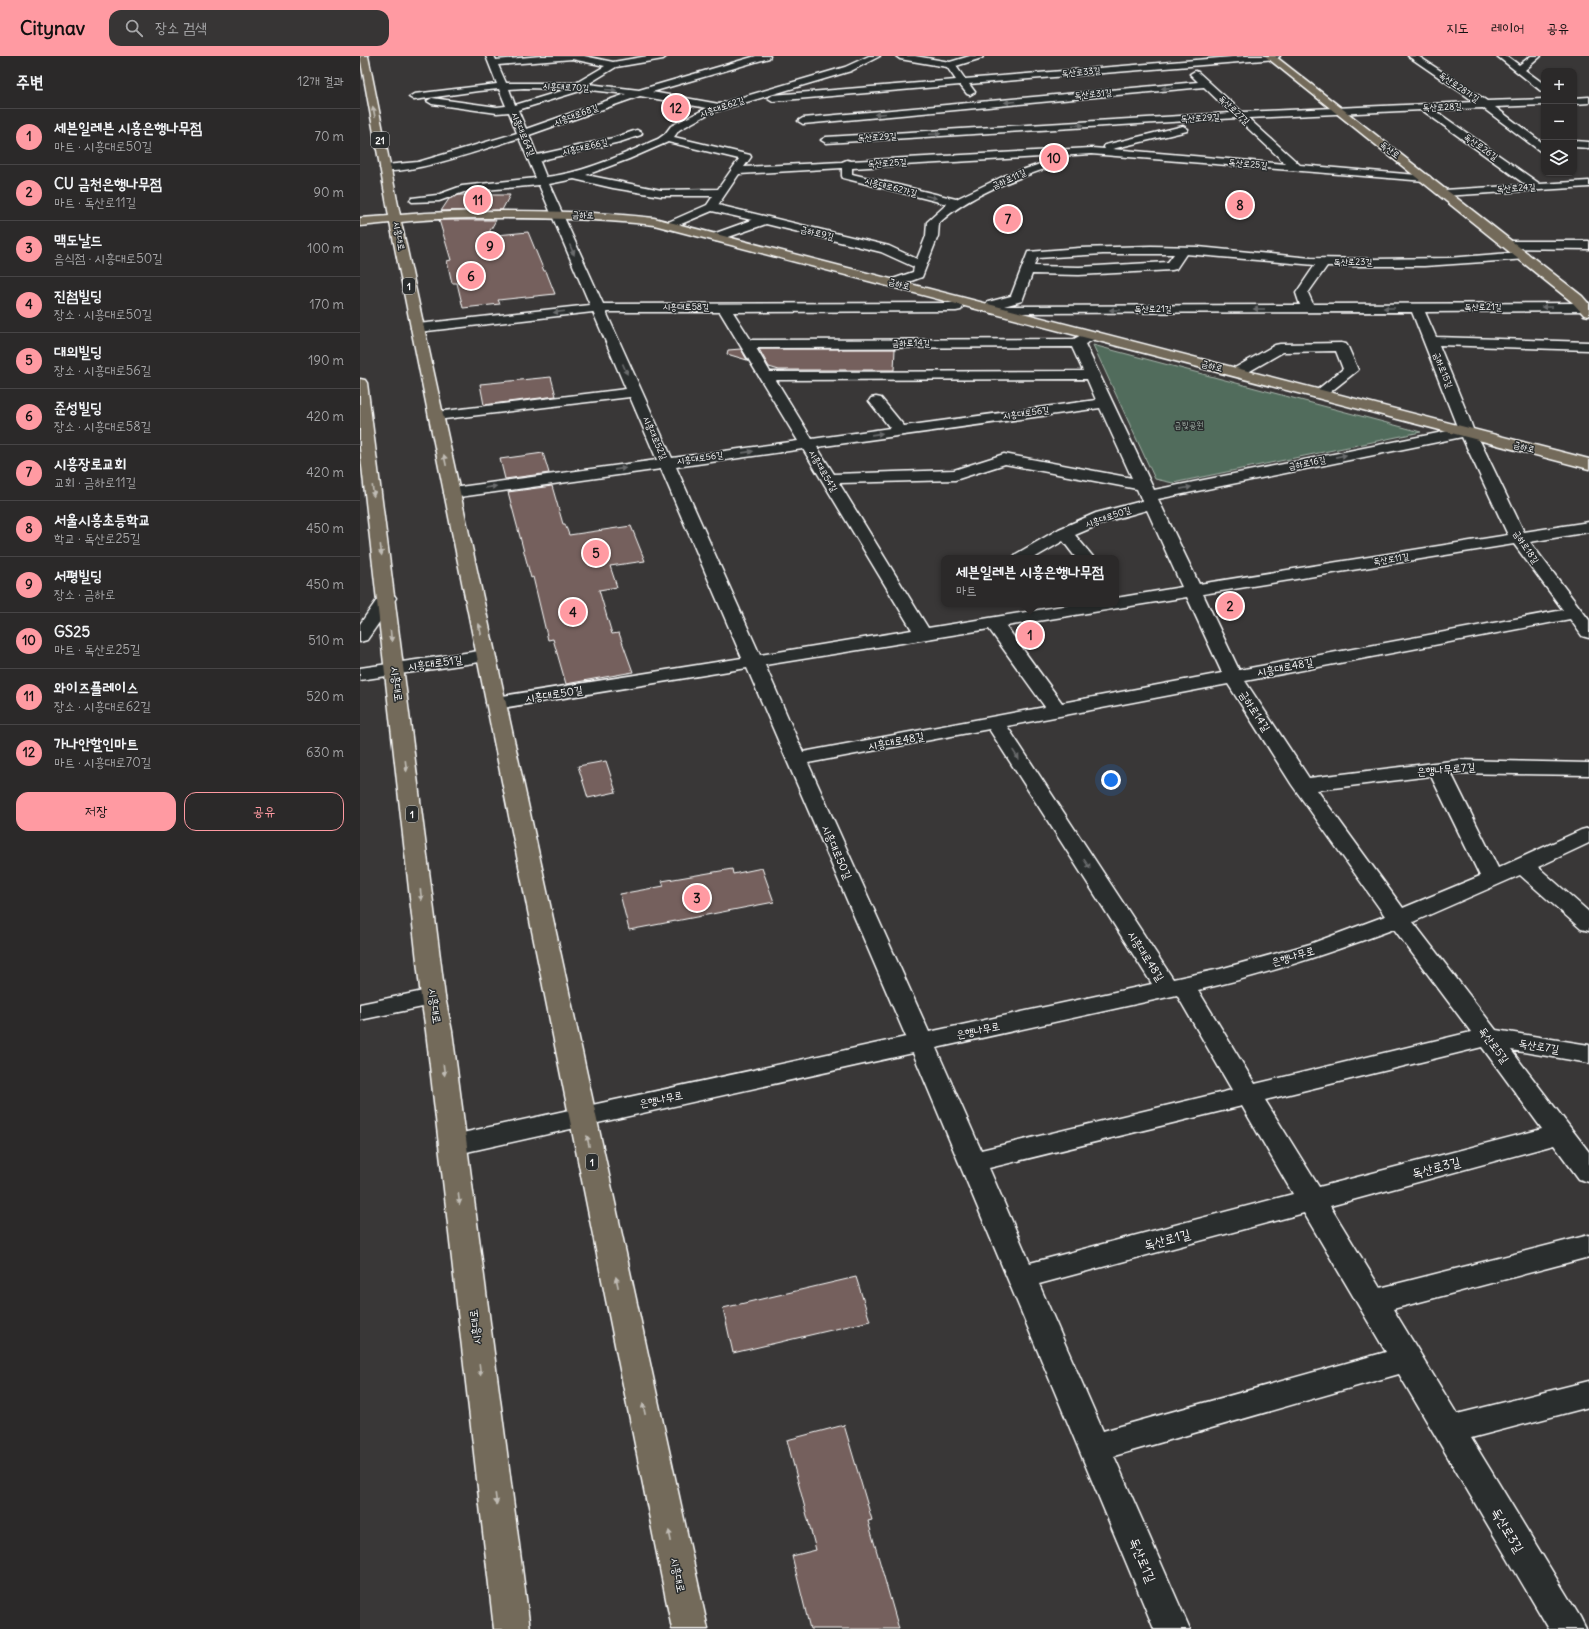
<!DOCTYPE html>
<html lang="ko">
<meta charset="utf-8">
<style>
:root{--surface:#2b2929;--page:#373535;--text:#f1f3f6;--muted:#a6a6a8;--line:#474546;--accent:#ff9aa2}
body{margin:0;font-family:Delius,"Poor Story",sans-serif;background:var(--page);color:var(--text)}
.controls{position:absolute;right:12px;top:12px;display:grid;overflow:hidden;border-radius:8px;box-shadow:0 1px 3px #0004}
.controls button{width:36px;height:36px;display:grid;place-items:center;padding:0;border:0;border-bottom:1px solid var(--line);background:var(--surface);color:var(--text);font:20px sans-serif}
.you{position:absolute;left:751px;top:724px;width:14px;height:14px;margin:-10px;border:3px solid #fff;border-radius:50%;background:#1a73e8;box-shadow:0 0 0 6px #1a73e833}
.badge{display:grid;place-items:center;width:26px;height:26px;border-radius:50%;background:var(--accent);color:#111;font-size:13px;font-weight:700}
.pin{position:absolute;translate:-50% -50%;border:2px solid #fff;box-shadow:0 1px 4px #0006}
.popup{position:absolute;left:581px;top:499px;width:178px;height:52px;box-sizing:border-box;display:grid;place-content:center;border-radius:8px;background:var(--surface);filter:drop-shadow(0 1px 3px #0005);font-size:13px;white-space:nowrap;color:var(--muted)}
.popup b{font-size:15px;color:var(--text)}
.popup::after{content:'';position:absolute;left:50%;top:100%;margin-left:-8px;border:8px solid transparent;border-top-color:var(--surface)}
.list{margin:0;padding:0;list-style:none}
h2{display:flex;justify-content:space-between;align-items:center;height:52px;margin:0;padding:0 16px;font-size:17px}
h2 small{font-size:13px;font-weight:400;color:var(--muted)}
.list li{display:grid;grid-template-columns:26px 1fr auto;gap:12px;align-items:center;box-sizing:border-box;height:56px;padding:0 16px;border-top:1px solid var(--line)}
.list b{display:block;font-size:15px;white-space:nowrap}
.list p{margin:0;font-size:13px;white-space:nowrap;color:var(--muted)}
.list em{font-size:13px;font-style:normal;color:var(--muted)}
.actions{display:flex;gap:8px;padding:12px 16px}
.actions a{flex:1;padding:9px 0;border:1px solid var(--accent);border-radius:12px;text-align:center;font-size:14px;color:var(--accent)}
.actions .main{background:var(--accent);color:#111}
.icon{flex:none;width:22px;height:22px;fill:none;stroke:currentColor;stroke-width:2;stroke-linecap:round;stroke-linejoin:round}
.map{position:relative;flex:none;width:1229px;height:1573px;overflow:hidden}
header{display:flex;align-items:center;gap:24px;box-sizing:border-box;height:56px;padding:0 20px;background:var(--accent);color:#111}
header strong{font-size:19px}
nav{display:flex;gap:22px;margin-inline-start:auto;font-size:14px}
.search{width:280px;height:36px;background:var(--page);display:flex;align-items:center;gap:10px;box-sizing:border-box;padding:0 14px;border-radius:12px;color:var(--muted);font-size:15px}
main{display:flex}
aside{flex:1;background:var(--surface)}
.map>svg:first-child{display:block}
</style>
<header>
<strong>Citynav</strong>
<div class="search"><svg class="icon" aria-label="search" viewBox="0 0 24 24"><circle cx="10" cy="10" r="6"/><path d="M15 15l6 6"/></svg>장소 검색</div>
<nav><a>지도</a><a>레이어</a><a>공유</a></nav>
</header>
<main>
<aside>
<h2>주변<small>12개 결과</small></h2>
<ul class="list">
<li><span class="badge">1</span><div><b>세븐일레븐 시흥은행나무점</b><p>마트 · 시흥대로50길</p></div><em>70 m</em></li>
<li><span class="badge">2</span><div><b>CU 금천은행나무점</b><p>마트 · 독산로11길</p></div><em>90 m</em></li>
<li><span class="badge">3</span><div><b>맥도날드</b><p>음식점 · 시흥대로50길</p></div><em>100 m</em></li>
<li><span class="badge">4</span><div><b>진첨빌딩</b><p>장소 · 시흥대로50길</p></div><em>170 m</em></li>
<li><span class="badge">5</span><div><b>대의빌딩</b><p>장소 · 시흥대로56길</p></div><em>190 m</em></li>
<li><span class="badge">6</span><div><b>준성빌딩</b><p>장소 · 시흥대로58길</p></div><em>420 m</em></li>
<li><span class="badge">7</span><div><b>시흥장로교회</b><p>교회 · 금하로11길</p></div><em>420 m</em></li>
<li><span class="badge">8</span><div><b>서울시흥초등학교</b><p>학교 · 독산로25길</p></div><em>450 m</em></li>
<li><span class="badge">9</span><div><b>서평빌딩</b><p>장소 · 금하로</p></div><em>450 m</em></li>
<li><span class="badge">10</span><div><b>GS25</b><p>마트 · 독산로25길</p></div><em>510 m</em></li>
<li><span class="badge">11</span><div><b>와이즈플레이스</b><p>장소 · 시흥대로62길</p></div><em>520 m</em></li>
<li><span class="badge">12</span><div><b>가나안할인마트</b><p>마트 · 시흥대로70길</p></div><em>630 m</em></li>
</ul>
<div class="actions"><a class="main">저장</a><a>공유</a></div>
</aside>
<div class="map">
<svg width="1229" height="1573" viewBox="0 0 1229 1573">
<rect width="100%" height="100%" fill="#393737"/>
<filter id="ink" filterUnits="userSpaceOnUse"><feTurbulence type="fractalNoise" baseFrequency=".025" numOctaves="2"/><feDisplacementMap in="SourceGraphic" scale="8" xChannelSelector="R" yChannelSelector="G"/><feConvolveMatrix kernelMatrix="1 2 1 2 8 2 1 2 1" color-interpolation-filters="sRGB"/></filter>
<g filter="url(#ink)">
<polygon fill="#516c5b" stroke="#a8b6ad" points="733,289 1061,376 813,427 795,423"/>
<g fill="#74615d" stroke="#fff">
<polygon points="99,139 150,139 142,154 81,155 89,143"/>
<polygon points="79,164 136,164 127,180 168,176 184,215 186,215 195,238 138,244 140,248 103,252 97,227 92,227 87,205 91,204"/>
<polygon points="381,293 387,304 367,298 368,294"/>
<polygon points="399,293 535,293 534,314 419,314 409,311"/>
<polygon points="191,321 196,340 124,349 120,328"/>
<polygon points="183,397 189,417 145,423 140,403"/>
<polygon points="192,430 203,468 205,468 209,479 271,470 285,505 250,510 257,531 239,534 252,578 259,577 273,616 206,628 193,583 188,584 173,521 171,522 148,436"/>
<polygon points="246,705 256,736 228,742 218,710"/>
<polygon points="402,812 414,846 269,874 260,838 304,830 302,825 372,813 373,818"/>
<polygon points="496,1221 510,1265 373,1297 363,1252"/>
<polygon points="484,1369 512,1464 508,1465 539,1573 450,1573 432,1500 456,1494 427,1384"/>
</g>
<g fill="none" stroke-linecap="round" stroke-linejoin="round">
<g stroke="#fff" stroke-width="3">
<g id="minor">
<path d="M126,0h8l2,4 45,-4h43l29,6 35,-6h19l-4,3 -47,8 -28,17 51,6 117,-34h14l-1,2 -117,34 67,12 126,-37 24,-11h11l-29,15 -141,42 -31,17 -5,7 76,18 1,2 -7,10 98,-5 5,-2 4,1 240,-13 14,1 -1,-2 1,-2 78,-19 5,3 -1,2 -75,18 174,15 -49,-46 -411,25 -5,-3 5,-3 405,-24 -27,-26 -401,37 -5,-3 5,-3 395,-36 -8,-8 5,-3 3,1 44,40 233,-10 -67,-46h10l69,45 57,-2v6l-49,2 49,37v8l-4,-1 -57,-43 -49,2 106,74 49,-3v6l-145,9 -4,-1 -2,-2 2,-2 4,-1 82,-5 -104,-75 -174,8 52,47 129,11 2,2 -6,3 -334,-27 -239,14v6l104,25 48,-23 51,-17 5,3 -1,2c-41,14 -88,29 -120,59l-1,13 -16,41 -27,10 -5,-1 -1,-3 1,-3 23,-8 1,-5 -33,-15 -115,-28 -49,17 -4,-1 -2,-3 2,-3 39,-14 -40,-9 -38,16h-8l-2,-2 2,-2 41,-18 6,-9h-52l-48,-8 -39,-9 -25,5 54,120 353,-1 5,1 2,3 -2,3 -5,1 -223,1 18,28 323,-1 13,-7h10l2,3 -2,3 -12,6 69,146 304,-61 -46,-117 -420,1 -2,-3 1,-1 -5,-4 2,-3 23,-6 17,-44 51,-4 72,-2 47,1 113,11 63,1 74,-1 75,-6 4,1 2,3 -2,3 -103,7h-97l-19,27 5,11 276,-1v8l-164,1 11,25 153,5v8l-150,-5 30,73 5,14 7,11 43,89 65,-10v10l-59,10 59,78v18l-7,-2 -12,-17 -325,62 64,97 150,-18 130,3v12l-138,-2 47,95 83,-38 8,-2v15l-51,24 51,45v19l-8,-2 -61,-54 -107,47 83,108 93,15v18l-78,-13 78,102v30l-10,-3 -25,-34 -224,61 50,82 209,-53v22l-196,52 64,105 132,-33v26l-118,31 109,179 6,12h-37l-150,-255 -285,82 76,173h-36l-241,-576 -460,102 -10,-3 -4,-7 4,-7 10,-3 453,-98 -159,-369 -251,41 -7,-2 -3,-4 3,-4 7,-2 246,-39 -81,-189 -209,29 -6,-2 -2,-3 2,-3 6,-2 205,-28 -27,-63 -194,23 -5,-1 -2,-3 2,-3 5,-1 190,-23 -33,-77 -175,20 -5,-1 -2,-3 2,-3 5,-1 172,-19 -51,-120 -75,7 -25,9 -27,1 -2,-2 2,-2 25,-3 25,-9 74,-8 -17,-40c-19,6 -128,44 -139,30l5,-3 33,-3 99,-29 -8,-21 -12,1 -65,-9 -5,-3 5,-3 65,9 9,-1 -7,-17 -21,2 -64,9 -5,-3 5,-3 83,-10zM212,3l33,7 -29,17h-70l-8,-18zM164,32l44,1 -53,16 -6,-16zM222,33l44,5 -100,35 -8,-19 62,-19zM280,40l67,12 -36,18 -6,8 -7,5c-35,15 -73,34 -112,38l-6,-15 6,-3 74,-17 21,-7 1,-2 -5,-3 -24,8 -76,17 -8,-20zM308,86l71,17 -21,30 -57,1 -75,-15 43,-16zM482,112v8l1,2 104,26 -20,18 -1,14 -9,23 -28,-13 -171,-41 21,-31zM743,198h71l-6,8 -89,5 -45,-1 3,-8zM826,198l129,11 -19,28 4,12 -296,1 18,-5 10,-27 47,1 93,-5 4,-1zM246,256h114l78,129 -126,17zM712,291l11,24 -313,1 -14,-24zM727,323l9,21 -192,26 -23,-28 -5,-1 -5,1 -2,3 21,27 -78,11 -36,-59zM740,352l32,70 -128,-24 -50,16 -120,4 -17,-27zM1102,381l46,98 -309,49 -41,-85zM443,393l109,181 -152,25 -84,-188zM645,408l132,25 5,12 -46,12 -37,16 -43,25 -3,4h21l29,-17 13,17h18l-19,-23 33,-14 39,-11 35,77 -66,11v6h-41l-147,24 -89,-145 116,-3zM1154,488l49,66 -324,60 -36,-76zM827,541l35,76 -160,30 -56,-77zM629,573l56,78 -242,45 -38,-87zM868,628l64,101 93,131 -75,28 -90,25 -47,10 -166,-253zM629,673l163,255 -223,48 -121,-269zM1071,720l49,100 -77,32 -86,-118zM1034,873l77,103 -216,52 -57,-94c67,-15 132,-37 196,-61zM817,939l55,95 -251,60 -45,-102zM1122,991l60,82 -223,58 -54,-87zM882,1050l51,88 -263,69 -41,-95zM944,1157l82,139 -283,79 -64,-147z"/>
<polygon points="536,0 555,0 590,6 610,0 623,0 622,2 596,10 605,23 884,0 920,0 916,3 609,28 615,36 610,39 607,38 600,29 413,45 408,42 413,39 596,24 587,11 540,3"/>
<polygon points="1137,0 1147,0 1159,9 1171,0 1181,0 1165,14 1184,28 1184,36 1181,35"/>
<polygon points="1229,41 1229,47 1214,48 1214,42"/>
<polygon points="1214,85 1229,86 1229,92 1214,91"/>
<polygon points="1150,185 1229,185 1229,193 1146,192 1144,189 1146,186"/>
<polygon points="981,287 986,288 988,291 998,314 964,341 959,342 954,341 952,338 983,313 976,295 923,296 883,319 878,320 873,319 871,316 873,313 915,289 920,288"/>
<polygon points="27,537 33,538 36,542 7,584 0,586 0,568 21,538"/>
<polygon points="126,594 133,596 135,600 133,604 0,624 0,612"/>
<polygon points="73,933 82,935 85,941 82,947 0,964 0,948"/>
</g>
</g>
<g stroke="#fff" stroke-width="3">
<g id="major">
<path d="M0,0h8l32,159c34,-3 67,-4 101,-4 52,0 102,1 153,7l935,241v10l-935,-244c-51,-6 -101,-7 -152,-7 -34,0 -67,0 -101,4l307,1407h-36l-282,-1406 -30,3v-8l29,-2z"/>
<polygon points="905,0 915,0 1222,240 1229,248 1229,260 1224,259 1212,246"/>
<polygon points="0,323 5,324 7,327 85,941 92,975 170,1573 134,1573 66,975 61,941 0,392"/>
</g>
</g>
<use href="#minor" fill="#2a2d2e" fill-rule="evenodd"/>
<use href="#major" fill="#736b5a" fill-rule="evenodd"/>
</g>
<defs><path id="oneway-solid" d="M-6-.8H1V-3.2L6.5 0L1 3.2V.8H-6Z"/></defs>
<g fill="#6a6c6d">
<use href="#oneway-solid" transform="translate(807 32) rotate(175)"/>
<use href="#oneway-solid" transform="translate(251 34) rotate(5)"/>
<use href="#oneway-solid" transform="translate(650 46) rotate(175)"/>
<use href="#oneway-solid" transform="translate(520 58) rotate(175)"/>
<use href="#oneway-solid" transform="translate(718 69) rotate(-3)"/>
<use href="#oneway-solid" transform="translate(575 78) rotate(-3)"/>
<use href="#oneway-solid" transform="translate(571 141) rotate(14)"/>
<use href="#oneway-solid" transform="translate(212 194) rotate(66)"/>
<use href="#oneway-solid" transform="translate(1187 251) rotate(180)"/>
<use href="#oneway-solid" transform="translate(1029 252) rotate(180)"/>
<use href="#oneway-solid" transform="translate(899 253) rotate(180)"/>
<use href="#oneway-solid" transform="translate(755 254) rotate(180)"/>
<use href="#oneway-solid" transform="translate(199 256) rotate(173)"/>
<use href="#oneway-solid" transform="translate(265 313) rotate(66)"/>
<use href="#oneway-solid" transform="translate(517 378) rotate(-8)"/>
<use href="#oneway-solid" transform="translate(388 396) rotate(-8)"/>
<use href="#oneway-solid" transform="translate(981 400) rotate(-11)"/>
<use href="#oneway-solid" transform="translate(260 413) rotate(-8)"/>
<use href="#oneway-solid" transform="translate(131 431) rotate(-8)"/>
<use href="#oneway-solid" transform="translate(826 432) rotate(-11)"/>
<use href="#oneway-solid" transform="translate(656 699) rotate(57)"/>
<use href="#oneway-solid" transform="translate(727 808) rotate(57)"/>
</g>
<g fill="#c0bcb5">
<use href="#oneway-solid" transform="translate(14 56) rotate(-101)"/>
<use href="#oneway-solid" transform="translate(85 404) rotate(-102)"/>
<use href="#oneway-solid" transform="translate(13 435) rotate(83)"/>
<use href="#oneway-solid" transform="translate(21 494) rotate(83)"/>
<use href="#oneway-solid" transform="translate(120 573) rotate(-102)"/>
<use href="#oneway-solid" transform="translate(31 580) rotate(84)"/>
<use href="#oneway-solid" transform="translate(46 710) rotate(83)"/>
<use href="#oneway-solid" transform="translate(61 839) rotate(83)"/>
<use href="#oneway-solid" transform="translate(84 1014) rotate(83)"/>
<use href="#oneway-solid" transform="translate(228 1085) rotate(-102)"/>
<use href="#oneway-solid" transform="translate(99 1143) rotate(83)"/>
<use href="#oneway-solid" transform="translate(257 1226) rotate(-102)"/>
<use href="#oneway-solid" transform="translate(120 1314) rotate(83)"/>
<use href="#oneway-solid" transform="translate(284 1353) rotate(-102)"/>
<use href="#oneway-solid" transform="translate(136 1443) rotate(83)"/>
<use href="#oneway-solid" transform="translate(310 1480) rotate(-102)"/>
</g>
</g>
<g text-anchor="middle" stroke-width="3" stroke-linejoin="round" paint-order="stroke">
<g font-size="9" fill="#fff" stroke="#2a2d2e">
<text transform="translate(721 16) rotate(-5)" y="3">독산로33길</text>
<text transform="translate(206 31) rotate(3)" y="3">시흥대로70길</text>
<text transform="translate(1099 31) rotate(34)" y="3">독산로28가길</text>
<text transform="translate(733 38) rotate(-5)" y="3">독산로31길</text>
<text transform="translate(362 51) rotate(-19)" y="3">시흥대로62길</text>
<text transform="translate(1082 51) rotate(-2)" y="3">독산로28길</text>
<text transform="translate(874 54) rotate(43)" y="3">독산로27길</text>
<text transform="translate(216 59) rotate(-20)" y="3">시흥대로68길</text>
<text transform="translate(840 62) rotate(-3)" y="3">독산로29길</text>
<text transform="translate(163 78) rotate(67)" y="3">시흥대로64길</text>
<text transform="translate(517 81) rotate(-3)" y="3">독산로29길</text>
<text transform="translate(225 91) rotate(-13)" y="3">시흥대로66길</text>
<text transform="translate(1121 91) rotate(35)" y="3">독산로26길</text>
<text transform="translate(1030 94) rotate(38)" y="3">독산로</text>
<text transform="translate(527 107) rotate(-3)" y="3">독산로25길</text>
<text transform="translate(888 108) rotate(5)" y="3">독산로25길</text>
<text transform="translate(649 123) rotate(-24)" y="3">금하로11길</text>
<text transform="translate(531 131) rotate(14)" y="3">시흥대로62가길</text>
<text transform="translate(1156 132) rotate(-4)" y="3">독산로24길</text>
<text transform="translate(223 159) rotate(2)" y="3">금하로</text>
<text transform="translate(457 177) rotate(13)" y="3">금하로9길</text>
<text transform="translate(39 180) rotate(79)" y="3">시흥대로</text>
<text x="993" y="209">독산로23길</text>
<text transform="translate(539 228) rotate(15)" y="3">금하로</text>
<text x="326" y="254">시흥대로58길</text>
<text x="1123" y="254">독산로21길</text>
<text x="793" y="256">독산로21길</text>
<text x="551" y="290">금하로14길</text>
<text transform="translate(852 310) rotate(15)" y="3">금하로</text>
<text transform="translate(1083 314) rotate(68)" y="3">금하로15길</text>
<text transform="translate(666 357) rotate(-8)" y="3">시흥대로56길</text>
<text transform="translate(295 382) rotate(66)" y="3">시흥대로52길</text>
<text transform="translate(1164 391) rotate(15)" y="3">금하로</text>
<text transform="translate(340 402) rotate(-8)" y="3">시흥대로56길</text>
<text transform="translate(947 407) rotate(-11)" y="3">금하로16길</text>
<text transform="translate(463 415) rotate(59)" y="3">시흥대로54길</text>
<text transform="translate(748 461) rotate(-19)" y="3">시흥대로50길</text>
<text transform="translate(1166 491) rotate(56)" y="3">금하로18길</text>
<text transform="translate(1031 503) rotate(-9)" y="3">독산로11길</text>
</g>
<g font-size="9" fill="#a8b6ad" stroke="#2a2d2e">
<text x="829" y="372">금빛공원</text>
</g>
<g fill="#2a2d2e" stroke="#bfc0c0" stroke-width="1">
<rect x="11" y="76" width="18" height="16" rx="3"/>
<rect x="43" y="222" width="12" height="16" rx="3"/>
<rect x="46" y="750" width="12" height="16" rx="3"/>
<rect x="226" y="1098" width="12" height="16" rx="3"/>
</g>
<g font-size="10" font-weight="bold" fill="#fff">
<text x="20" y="88">21</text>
<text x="49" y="234">1</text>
<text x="52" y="762">1</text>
<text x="232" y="1110">1</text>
</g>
<g font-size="11" fill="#fff" stroke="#2a2d2e">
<text transform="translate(75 607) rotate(-8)" y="4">시흥대로51길</text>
<text transform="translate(925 611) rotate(-11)" y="4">시흥대로48길</text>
<text transform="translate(37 628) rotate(83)" y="4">시흥대로</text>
<text transform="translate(194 638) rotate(-9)" y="4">시흥대로50길</text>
<text transform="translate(895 655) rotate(57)" y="4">금하로14길</text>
<text transform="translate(536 685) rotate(-11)" y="4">시흥대로48길</text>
<text transform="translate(1086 713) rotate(-5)" y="4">은행나무로7길</text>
<text transform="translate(477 796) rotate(66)" y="4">시흥대로50길</text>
<text transform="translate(786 900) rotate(57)" y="4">시흥대로48길</text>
<text transform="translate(933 900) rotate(-16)" y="4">은행나무로</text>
<text transform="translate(75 950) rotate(82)" y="4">시흥대로</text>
<text transform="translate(618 974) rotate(-12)" y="4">은행나무로</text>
<text transform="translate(1134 989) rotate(53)" y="4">독산로5길</text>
<text transform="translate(1179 990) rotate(9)" y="4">독산로7길</text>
<text transform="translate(301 1043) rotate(-12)" y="4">은행나무로</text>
<text transform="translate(115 1271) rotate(-97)" y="4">시흥대로</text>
<text transform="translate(318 1519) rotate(78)" y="4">시흥대로</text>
</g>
<g font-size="13" fill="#fff" stroke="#2a2d2e">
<text transform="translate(1076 1111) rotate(-15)" y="5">독산로3길</text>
<text transform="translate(807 1183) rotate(-15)" y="5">독산로1길</text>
<text transform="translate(1148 1474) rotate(59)" y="5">독산로3길</text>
<text transform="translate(783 1504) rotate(67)" y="5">독산로1길</text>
</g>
</g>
</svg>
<div class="controls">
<button>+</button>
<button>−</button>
<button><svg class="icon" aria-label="layers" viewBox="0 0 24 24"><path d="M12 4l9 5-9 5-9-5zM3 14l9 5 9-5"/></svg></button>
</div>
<div class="you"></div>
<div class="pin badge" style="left:670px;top:579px">1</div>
<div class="popup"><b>세븐일레븐 시흥은행나무점</b>마트</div>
<div class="pin badge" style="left:870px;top:550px">2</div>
<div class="pin badge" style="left:337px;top:842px">3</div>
<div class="pin badge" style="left:213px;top:556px">4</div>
<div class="pin badge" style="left:236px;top:497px">5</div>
<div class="pin badge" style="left:111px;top:220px">6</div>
<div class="pin badge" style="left:648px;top:163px">7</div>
<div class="pin badge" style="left:880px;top:149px">8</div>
<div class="pin badge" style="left:130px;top:190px">9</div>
<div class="pin badge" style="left:694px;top:102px">10</div>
<div class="pin badge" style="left:118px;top:144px">11</div>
<div class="pin badge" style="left:316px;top:52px">12</div>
</div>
</main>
